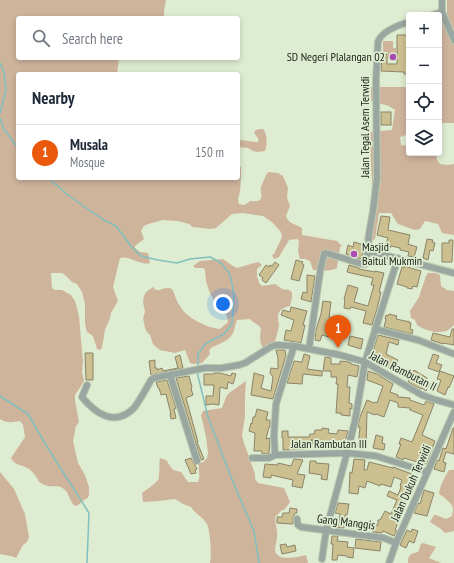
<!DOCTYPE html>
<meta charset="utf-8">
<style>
:root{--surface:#fff;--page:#f6f6f7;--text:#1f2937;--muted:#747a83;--line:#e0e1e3;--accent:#ea580c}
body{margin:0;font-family:"PT Sans Narrow",sans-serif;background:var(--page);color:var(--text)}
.controls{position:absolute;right:12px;top:12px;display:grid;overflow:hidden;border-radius:4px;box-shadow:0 2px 6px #0003}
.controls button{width:36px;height:36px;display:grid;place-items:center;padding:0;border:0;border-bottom:1px solid var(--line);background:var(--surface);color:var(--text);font:20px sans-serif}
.you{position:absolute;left:223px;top:304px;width:14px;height:14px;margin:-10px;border:3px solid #fff;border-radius:50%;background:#1a73e8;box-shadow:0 0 0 6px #1a73e833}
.badge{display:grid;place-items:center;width:26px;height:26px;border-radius:50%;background:var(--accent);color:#fff;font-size:13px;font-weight:700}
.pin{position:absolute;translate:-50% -33px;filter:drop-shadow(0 1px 2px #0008)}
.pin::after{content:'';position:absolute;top:21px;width:14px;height:12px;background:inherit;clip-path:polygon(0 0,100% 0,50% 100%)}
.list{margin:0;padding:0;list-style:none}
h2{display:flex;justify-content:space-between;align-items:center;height:52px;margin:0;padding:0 16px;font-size:17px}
h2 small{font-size:13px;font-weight:400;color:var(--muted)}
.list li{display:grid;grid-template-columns:26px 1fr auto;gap:12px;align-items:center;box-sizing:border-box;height:56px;padding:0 16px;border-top:1px solid var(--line)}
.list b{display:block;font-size:15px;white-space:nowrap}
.list p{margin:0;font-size:13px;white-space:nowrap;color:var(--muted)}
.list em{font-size:13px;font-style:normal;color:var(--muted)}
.icon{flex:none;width:22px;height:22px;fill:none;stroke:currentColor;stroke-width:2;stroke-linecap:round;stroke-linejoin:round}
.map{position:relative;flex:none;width:454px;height:563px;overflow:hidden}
.search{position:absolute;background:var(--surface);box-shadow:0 2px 6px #0003;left:16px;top:16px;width:224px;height:44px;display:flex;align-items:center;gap:10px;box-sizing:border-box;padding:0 14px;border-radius:4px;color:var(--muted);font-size:15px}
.panel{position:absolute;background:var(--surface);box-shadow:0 2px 6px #0003;left:16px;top:72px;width:224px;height:108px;border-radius:4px}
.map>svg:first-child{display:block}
</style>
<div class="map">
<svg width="454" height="563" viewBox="0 0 454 563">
<rect width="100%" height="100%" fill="#deecd1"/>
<g fill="#cfb49c">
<path d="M0,0h166l-2,11v7h-146v40h101l-2,16h-99v104h220v-12l3,1c0,8 0,16 -1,24 -1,5 -3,8 -1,13l5,1 4,-2 2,-2c3,0 7,1 10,-1 3,-3 0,-9 1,-13 2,-5 4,-10 7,-15l10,1 5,3 5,12 -1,10 3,8 -4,10c2,8 10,8 16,12v7l35,6 5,5 -2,1 -3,21c-7,4 -16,2 -24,2l-3,-9 -5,-2h-5l-2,-8 1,-10 -2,-2 -8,1 -10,17 -5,2 -2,-4 2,-1 8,-17 -1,-5 -9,-10 -9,-6 -20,-3 -11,1 -16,14 -6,1 -17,-2 -4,-3 -11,-3 -15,-1 -15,4 -4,2 -3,5 3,8 -9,7v2l5,4 8,1 2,10c-10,3 -20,-8 -30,-5l-7,29 5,14 -7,12 -1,5 -5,12 -3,18 -2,2 -3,-1 -4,-13 -6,-4 -1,-3 -1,-6v-19l-3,-12 -5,-8 -5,-2 -7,-7 -3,-2h-11l1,15 3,2h7l9,5 4,6 4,15 4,46 -1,11 2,7 -1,3 -8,12v5l4,22 -3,4 -3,15 5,22 7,12 4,12v7l-1,4c-7,2 -5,6 -13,8 -6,-5 -5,-12 -11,-17 -5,-4 -10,-2 -16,-3 -3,-1 -6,-2 -9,-4 -2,-5 -5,-9 -10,-13 -7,-5 -14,-3 -18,-11l14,-21 -2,-12 -3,-4c-8,1 -13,3 -20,-2z"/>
<polygon points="447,0 454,0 454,123 442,123 439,122 439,18 447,13"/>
<polygon points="383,41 393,41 393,48 396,48 396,59 388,59 388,52 383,52"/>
<polygon points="371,87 409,87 409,134 400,137 401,145 409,146 409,153 436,153 437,160 440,164 448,165 454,164 454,235 442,233 438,224 425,221 420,229 415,230 398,224 391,213 379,213 375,239 373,240 364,240 371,205 372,180 369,132 392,130 395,110 389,106 371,101"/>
<path d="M261,129h2c5,6 4,16 2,22l-8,1 -4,-1 -5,-3 -10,-1v-7c7,0 13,2 20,2 2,-4 -3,-6 -4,-10l2,-2z"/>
<path d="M223,259l10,7 4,2 21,-6 4,3 -5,4v8l1,1 1,5 3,3 13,-2 7,5 7,1 3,2v6l-2,8c-7,1 -13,5 -12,13 0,2 1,4 1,6 -1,5 -2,10 -4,16l-12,7c-4,-6 -3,-13 -2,-20 -3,-4 -8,-5 -11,-9l-13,1c-2,4 -2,9 -4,13 -4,8 -14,11 -22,15l-2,3 1,3 -8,9 -9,1 -3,-1 -5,-13 -10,3 -15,-3 -4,-3 -3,-3 -3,-9 -3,-3 -2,-4 -2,-10 2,-6 -2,-10 1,-6 2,-4 7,-5c1,1 2,3 4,3 4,1 8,-4 15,-1 3,5 4,12 8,17 6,12 28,22 40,23l8,-7 -1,-6 -11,-12 -7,-13 -3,-10 -1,-11 -2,-2h-8l-2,-2 7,-5z"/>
<path d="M428,273h7l5,2 1,11 6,4 7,1v34c-3,2 -5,5 -8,6 -9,3 -22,-1 -29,-6l-2,-5 -4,-2 -1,-7 9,-14 7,-21z"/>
<path d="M246,381l-1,15v21l-3,18 1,5 12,34v5l3,4 26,5 6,14 -6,8h-2l-7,7c0,7 3,13 2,20 0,4 -2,8 -2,13 1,12 24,7 31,5l2,8h-98c2,-7 0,-33 -3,-39 -4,-7 -12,-10 -16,-17l-8,-3 -8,-5 -16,2 -16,1 -1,-9c5,-4 12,-8 16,-13 2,-2 1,-18 2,-22l6,2 7,10 8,2 7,10h10c3,-6 0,-12 1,-18l4,-2 4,-4 1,-5 -2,-16 -5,-22 2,-4 19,-3 4,-11 3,-4z"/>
<path d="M449,470h5v61l-9,2 -4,-4 -11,-7 4,-7h2l10,4 6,-3c0,-2 1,-4 1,-7 0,-5 -10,-13 -14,-15 1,-9 6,-17 10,-24z"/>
<path d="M0,472l14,17 11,25 4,23 -2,5 -4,3 -7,13c-5,-3 -10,-2 -16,-4z"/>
<path d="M423,543l13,4 -7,11 12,5h-33c0,-8 2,-9 10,-11l3,-8z"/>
</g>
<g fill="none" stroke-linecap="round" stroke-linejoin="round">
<g stroke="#80c0bf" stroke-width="1.5">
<polyline points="0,63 4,72 6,90 0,113"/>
<polyline points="0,118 4,129 18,148"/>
<polyline points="48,178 68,195 102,219 116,226 131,246 141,256 158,260 177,263 190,259 210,257 221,263 229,273 231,279 234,294 232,324 224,334 205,344 198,354 198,368"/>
<polyline points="198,372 198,376 208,417 231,477 254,531 259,563"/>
<polyline points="0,396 28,414 49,450 89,513 87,563"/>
</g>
</g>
<g fill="#ccc090" stroke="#8b8469">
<polygon points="397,35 408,35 407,55 409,56 409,74 404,74 404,72 381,71 382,54 387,54 387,64 397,64"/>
<rect x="381" y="112" width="10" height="13"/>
<polygon points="381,216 390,217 388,230 410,235 408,244 417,247 414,257 408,256 409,252 400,250 400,248 391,246 390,248 385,246 388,238 377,235"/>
<polygon points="427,239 433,240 432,242 435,243 433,251 430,250 428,260 423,258"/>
<polygon points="449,240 453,240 452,262 442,262 442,243 449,243"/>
<polygon points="354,242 364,245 364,250 361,259 346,254 348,245 353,247"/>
<polygon points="296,260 303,262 302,264 304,265 299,281 291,279"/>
<polygon points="275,262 279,265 266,283 262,280 263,278 259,275 266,265 269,267 270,265 272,266"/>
<polygon points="349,265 359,268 359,269 375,272 375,271 384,273 379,292 381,292 377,309 372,325 363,323 366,311 351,307 350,309 344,308 345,299 344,299 348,285 358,288 354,302 368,306 374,285 371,285 373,278 347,272"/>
<polygon points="404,266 421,271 417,287 413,286 412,289 407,288 407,287 397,284 402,267 404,268"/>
<polygon points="307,275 315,276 311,302 301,299 303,292 307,293"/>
<polygon points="323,301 331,302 329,317 336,319 334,326 346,329 345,334 330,331 329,337 322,335 320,341 315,340 316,330 321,314"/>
<polygon points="291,307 307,311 303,325 305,325 301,343 284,340 286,330 291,331 294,320 281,315 283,310 290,312"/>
<polygon points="389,314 397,316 396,319 410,322 409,323 411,323 410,329 413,330 412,334 384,327 386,319 385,319 386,315 388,316"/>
<polygon points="452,329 454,329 454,345 443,343 443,344 431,340 433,333 450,337"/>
<polygon points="378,335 399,340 398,345 389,342 386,354 398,360 393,370 388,368 389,365 370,360"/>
<polygon points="350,336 363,339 361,349 348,345"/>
<polygon points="276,350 285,350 286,355 273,399 251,395 254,373 264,376 261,388 271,391 273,377 270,373 271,368 278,369 278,358"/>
<polygon points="85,353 93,353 93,380 86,380"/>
<polygon points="304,354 310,356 307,369 322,371 322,376 303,374 302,384 287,383 294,361 302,362"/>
<polygon points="433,354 439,356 436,363 442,365 439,372 428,368"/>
<polygon points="180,355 183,368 151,375 149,361 155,360 155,368 157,368 157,370 162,368 163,371 178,368 175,357"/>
<polygon points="325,357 331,358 331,364 340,364 340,361 349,362 351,363 351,364 359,366 357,377 348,375 347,387 350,387 349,403 352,404 352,409 350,408 350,416 341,415 341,413 336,413 338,384 336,384 337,377 331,377 331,371 323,371"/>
<polygon points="414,370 427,378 426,381 430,383 426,391 422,388 421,389 408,382"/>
<polygon points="368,371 377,374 393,384 390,392 398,395 398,397 410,398 410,400 424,405 426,401 434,404 422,435 435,441 426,464 418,461 417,462 404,458 403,460 396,457 401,444 399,444 401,438 412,442 423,415 410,410 410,408 398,407 398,403 390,400 384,417 376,414 375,415 367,412 366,448 358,447 360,427 358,427 358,426 360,417 367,400 374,403 375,402 377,403 383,386 367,380"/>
<polygon points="440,371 454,376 449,388 448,387 445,395 437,391 441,380 437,379"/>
<polygon points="214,373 220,373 231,376 232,373 236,374 233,384 228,382 227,389 220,387 219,405 213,404 206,405 206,396 213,396 214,385 204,385 204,374 214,374"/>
<polygon points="189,376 192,387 191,388 193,395 186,398 198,442 197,442 204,459 201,460 176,378"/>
<polygon points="167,380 176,408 174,409 176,418 171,419 170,414 171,414 166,394 161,395 159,388 158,388 156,382"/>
<polygon points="257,409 268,412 266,420 270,420 270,427 269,427 266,439 270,438 269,453 268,454 262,454 262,451 254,451 255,433 249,431 251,423 252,424 253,417 255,417"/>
<polygon points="322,428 329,429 328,433 337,434 338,430 348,431 344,446 337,445 337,447 312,445 312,439 309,447 309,444 306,444 306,449 283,450 283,438 282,438 282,431 288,431 288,437 309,437 310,434 314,434 315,430 322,430"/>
<polygon points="453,428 454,428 454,454 446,452 443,462 446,463 444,472 434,469 437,460 439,461 443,448 446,449"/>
<polygon points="376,435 383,437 382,443 385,444 384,450 373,448"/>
<polygon points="191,458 197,469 195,470 196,473 191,474 185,460"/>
<polygon points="294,459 303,460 297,474 305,475 302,488 292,486 293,480 271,475 271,478 263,477 265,464 278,465 278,463 291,466"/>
<polygon points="354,459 365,460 364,470 367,470 369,462 393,468 393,467 412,474 409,482 413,483 409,492 410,493 409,498 407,497 403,506 404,507 395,530 397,531 394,536 383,531 382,533 373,532 373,525 378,525 378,520 380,520 385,511 391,514 397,500 387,496 389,491 398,495 401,487 400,486 402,480 394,477 391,487 381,484 380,486 367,481 365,488 359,486 358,494 349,493 350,472 352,473"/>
<polygon points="310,461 316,461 316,463 329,464 327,480 321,479 322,475 309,473"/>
<polygon points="424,490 434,493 427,516 414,513 418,503 420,504"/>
<polygon points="338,503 349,504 347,515 345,515 344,528 332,527 332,525 339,525 340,514 335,513"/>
<polygon points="290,508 297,509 297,513 295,513 294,515 293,518 293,524 277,523 277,517 282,517 283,513 289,513"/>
<polygon points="412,529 418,531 414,543 409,541 406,548 400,545 407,530 411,532"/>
<polygon points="332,536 338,536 337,541 348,542 347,547 354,548 353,558 347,557 347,556 338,555 337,560 332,560 333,544 331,544"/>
<polygon points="356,539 381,542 380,551 355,548"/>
<polygon points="286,544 287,547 295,545 296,551 282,554 280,545"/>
</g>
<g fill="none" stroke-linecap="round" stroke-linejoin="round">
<g stroke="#bcc9b1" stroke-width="8">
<g id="minor">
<polyline points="442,0 442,12 454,40"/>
<polyline points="432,15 442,12"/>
<polyline points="368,251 454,273"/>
<polyline points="375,329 418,340 454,354"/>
<path d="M309,349l11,-77 4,-18 2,-1 36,11h3l3,-13 1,-17 4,-23 4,-33 -1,-98 2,-38c3,-11 21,-17 31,-20"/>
<polyline points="170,375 197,461"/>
<path d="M87,385l-5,12c13,16 32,30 51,12 5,-5 14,-22 18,-29l3,-2 51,-10h17l17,-3 6,-2 27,-17 5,-1 17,1 46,9 25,7 57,33 11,4 21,6"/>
<polyline points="275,455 274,435 276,404 294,346"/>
<polyline points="252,458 269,458 275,455 347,453 376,456 427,472"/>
<polyline points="297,519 298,525 301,527 384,538 396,543"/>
<polyline points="322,559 326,531 347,453 355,421 365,362 398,258"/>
<polyline points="389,563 396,543 454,412"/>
</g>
</g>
<use href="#minor" stroke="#9aa7a0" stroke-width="6"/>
</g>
<g fill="#aa49b1" stroke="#deecd1" stroke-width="1.5">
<circle cx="393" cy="57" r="4"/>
<circle cx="354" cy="254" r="4"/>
</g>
<g text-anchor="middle" stroke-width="3.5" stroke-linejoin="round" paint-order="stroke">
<g font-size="12" fill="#22271d" stroke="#deecd1" text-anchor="end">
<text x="385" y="61">SD Negeri Plalangan 02</text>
<text x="362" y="251" text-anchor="start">Masjid<tspan x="362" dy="14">Baitul Mukmin</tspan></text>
</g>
<g font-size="12" fill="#22271d" stroke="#deecd1">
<text transform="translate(365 127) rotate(-90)" y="4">Jalan Tegal Asem Terwidi</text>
<text transform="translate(403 371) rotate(27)" y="4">Jalan Rambutan II</text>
<text x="329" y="448">Jalan Rambutan III</text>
<text transform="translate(411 483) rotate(-66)" y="4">Jalan Dukuh Terwidi</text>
<text transform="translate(346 522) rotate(7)" y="4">Gang Manggis</text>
</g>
</g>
</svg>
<div class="controls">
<button>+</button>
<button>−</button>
<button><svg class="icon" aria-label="locate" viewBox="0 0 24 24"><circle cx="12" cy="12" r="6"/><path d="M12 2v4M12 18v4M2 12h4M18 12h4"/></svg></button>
<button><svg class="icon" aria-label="layers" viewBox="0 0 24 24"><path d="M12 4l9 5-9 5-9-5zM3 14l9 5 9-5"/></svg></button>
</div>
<div class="you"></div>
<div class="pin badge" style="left:338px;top:348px">1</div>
<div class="search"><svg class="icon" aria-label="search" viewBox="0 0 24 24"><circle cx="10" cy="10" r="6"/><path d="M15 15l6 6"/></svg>Search here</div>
<section class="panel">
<h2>Nearby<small></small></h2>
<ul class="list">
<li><span class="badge">1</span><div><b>Musala</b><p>Mosque</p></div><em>150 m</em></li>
</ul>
</section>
</div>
